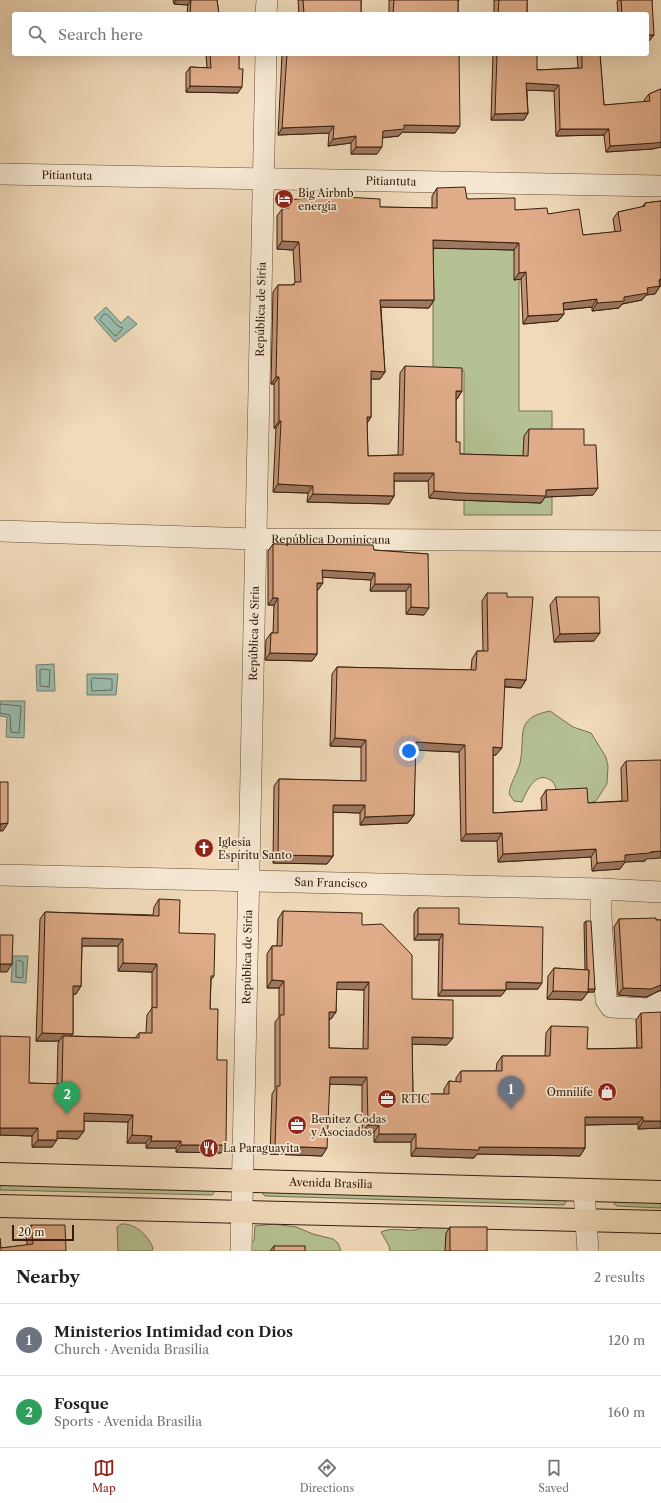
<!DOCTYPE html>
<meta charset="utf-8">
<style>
:root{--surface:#fff;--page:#f6f6f6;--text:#222;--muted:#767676;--line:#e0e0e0;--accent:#8f2418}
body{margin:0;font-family:"Libre Caslon Text",serif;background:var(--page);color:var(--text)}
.scale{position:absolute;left:12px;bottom:10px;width:62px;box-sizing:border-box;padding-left:4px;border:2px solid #371e0c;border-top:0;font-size:11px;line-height:14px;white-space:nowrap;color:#371e0c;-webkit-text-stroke:3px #f5e7d2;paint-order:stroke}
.you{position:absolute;left:409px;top:751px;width:14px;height:14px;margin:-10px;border:3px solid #fff;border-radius:50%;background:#1a73e8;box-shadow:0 0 0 6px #1a73e833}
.badge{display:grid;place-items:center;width:26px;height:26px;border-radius:50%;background:var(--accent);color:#fff;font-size:13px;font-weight:700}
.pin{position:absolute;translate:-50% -33px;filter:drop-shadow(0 1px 2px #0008)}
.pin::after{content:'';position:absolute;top:21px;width:14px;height:12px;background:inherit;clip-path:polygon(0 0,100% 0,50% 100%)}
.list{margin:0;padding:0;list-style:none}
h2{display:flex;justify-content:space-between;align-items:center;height:52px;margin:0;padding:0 16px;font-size:17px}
h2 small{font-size:13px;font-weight:400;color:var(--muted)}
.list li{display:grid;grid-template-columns:26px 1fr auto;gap:12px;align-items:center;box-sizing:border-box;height:72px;padding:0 16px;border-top:1px solid var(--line)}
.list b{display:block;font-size:15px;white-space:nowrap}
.list p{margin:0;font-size:13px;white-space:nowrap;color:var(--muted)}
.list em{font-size:13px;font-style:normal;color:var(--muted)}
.icon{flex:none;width:22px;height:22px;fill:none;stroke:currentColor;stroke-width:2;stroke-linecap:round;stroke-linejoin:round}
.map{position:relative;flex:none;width:661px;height:1251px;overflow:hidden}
.search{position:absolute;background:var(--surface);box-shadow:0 4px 16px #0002;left:12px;right:12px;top:12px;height:44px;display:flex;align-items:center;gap:10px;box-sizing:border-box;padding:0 14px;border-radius:4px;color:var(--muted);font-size:15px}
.sheet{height:196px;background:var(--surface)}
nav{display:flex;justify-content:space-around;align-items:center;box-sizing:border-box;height:56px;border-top:1px solid var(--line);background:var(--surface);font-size:11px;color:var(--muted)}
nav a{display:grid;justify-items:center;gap:2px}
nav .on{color:var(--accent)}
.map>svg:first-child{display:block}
</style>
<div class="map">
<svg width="661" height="1251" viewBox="0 0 661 1251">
<rect width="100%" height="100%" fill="#f0dab9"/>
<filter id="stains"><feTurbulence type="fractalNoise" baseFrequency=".005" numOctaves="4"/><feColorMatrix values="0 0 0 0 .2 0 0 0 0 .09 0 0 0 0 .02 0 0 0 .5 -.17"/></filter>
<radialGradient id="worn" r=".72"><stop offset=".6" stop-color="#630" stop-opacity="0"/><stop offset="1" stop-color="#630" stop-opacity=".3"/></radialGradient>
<g fill="#b5c193" stroke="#767050">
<polygon points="433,219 519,219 519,411 552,411 552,515 464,515 464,371 433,371"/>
<path d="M550,711l23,16 18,6 15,24 2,9 -1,18 -11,17 -14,4c-7,-4 -19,-9 -25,-15 -2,-2 -2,-6 -4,-8 -16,-14 -26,8 -31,20l-8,-1 -5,-7c1,-11 8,-20 11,-31 6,-27 -7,-45 30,-52z"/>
<polygon points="0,1183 214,1189 214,1193 212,1195 0,1190"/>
<polygon points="263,1190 565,1199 566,1202 564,1205 265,1196 263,1194"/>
<polygon points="615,1200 661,1201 661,1208 617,1206 614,1204"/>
<path d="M428,1223l21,4 6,6 -3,18h-62l-1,-5 -8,-14c20,-8 30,6 47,-9z"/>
<path d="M121,1224c15,-1 27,12 32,24l-1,3h-34l-1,-24z"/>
<polygon points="274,1224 296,1227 313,1234 333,1239 338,1243 341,1251 244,1251 254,1240 255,1226"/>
</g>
<g fill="#9abbac" stroke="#727c6c">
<polygon points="106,307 121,323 128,316 137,324 115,342 94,318"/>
<polygon points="54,664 55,691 37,691 36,665"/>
<polygon points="87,674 118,674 116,695 87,695"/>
<polygon points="0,701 25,701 24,738 6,737 7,717 0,716"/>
<polygon points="13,956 28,956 26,983 11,982"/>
</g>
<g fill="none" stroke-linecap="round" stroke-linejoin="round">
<g stroke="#686c5c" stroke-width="1">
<polygon points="104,314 107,314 118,326 123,328 116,336 114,335 100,320"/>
<polygon points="42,669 50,670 49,687 40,686 40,670"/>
<polygon points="93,678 112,679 112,690 92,691 91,680"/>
<polyline points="0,704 21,706 19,733 11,732 10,715 0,713"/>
<polygon points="18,960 23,962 23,977 21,978 16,977 16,962"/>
</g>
<g stroke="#654d37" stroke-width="22">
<g id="minor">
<polyline points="266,14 267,0"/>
<path id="s1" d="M0,174l661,12"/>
<path id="s2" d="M0,531l255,8 406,2"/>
<path id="s3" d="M0,875l601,14 60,3"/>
<polyline points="601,889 601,916 606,1000 611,1007 649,1009 661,1002"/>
<polyline points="584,1190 588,1251"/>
<path id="s4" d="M241,1251l25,-1197"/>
</g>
</g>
<g stroke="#371e0c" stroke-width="24">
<g id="major">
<path id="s5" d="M0,1174l661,18"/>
<polyline points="0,1206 661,1222"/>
</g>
</g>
<use href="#minor" stroke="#f5e7d2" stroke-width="21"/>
<use href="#major" stroke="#f0dab9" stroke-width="22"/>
</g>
<g fill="#c19476" stroke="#371e0c" fill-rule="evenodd">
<polygon points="173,0 217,0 219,14 187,14 188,5 174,4"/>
<polygon points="298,0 361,0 361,14 299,14"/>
<polygon points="389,0 459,0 458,2 458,14 389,14"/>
<rect x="494" y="0" width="33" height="14"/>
<polygon points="618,0 652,0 650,40 647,41 647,14 618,14 617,2"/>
<polygon points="206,54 239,54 238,93 186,92 186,73 190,67 207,68"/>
<polygon points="282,54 459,54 455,133 402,132 399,136 382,138 377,154 351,154 351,143 328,146 329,133 278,135"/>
<polygon points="493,54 529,54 537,70 578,68 577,54 600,54 604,105 645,102 644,100 649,94 661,89 661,147 652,149 606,152 604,135 556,136 554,91 527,90 528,113 524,120 491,120"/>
<polygon points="437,188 467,199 515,210 548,214 583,235 615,232 613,219 618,212 642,207 645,203 661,201 661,286 660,286 655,294 646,295 642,300 622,304 619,308 592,311 592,307 563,310 564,314 558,321 523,324 521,279 514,280 514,250 433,248 434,300 429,308 381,307 385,372 380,379 371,379 371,417 367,423 368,456 398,455 400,373 405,366 462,391 457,399 456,399 456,442 460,454 523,456 524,436 529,429 584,445 593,495 545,497 541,503 456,500 429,498 428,481 394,481 394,496 389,504 307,502 308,493 273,492 276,428 274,428 274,384 271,384 273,292 278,285 293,285 295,282 293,250 277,249 277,216 282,209 284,208 289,200 380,207 432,208 432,196"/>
<polygon points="273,544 374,550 428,554 424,615 406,614 406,591 370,591 371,580 323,577 318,590 317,590 317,654 312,661 265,660 266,640 271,633 273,633 274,605 268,605 268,551"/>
<polygon points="487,593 507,597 526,680 521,688 504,687 496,755 493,755 493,813 542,810 541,798 546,790 588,803 622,801 621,768 626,761 646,859 645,861 625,862 620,869 592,871 591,857 498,862 497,841 461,841 459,752 415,750 414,815 408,823 360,825 360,813 333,812 333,856 327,864 273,863 274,786 279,779 361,781 361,747 330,746 332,674 337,667 471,670 472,659 477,651 483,651 482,601"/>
<polygon points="556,597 594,641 554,642 550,605"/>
<path d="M159,899l20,34 35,43 -3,4 -1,29 7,51 4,93 -45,-1v-4h-30v-5h-19l1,-21 -44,-1v10l-6,8 -21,-1 -5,9h-20v-11l-32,-1 29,-52 28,1 1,-40 1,-3h-23l4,-122 5,-7 108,3 1,-8zM82,946h36v25l34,1v36l-5,7 -1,18h-7l-4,5 -64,-2 2,-2v-40h3l5,-8z"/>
<polygon points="418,908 459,924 538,989 506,989 501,996 438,996 439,940 414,940 414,914"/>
<path d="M283,911l79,14 50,74 35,46 -35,-1 1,50h31v-5l5,-8 7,1v-4l5,-7h35l1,-8 5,-7h43l1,-23 5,-7 36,23 50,-1 -1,-28 5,-7 20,115 -23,1v-5l-53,1v23l-5,8 -103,-2 -3,4 -63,-2v-14h-37v-10h-12v-47l-32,-1 -8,72 -52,-2 2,-60 3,-5v-67l4,-5v-29h-12v-34l5,-8h5l1,-27zM336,989l28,1 -1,59 -34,-1v-29h2l5,-7z"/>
<polygon points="619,919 661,920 661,990 646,997 618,995 614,927"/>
<polygon points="586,921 595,989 594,992 588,992 582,1000 547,999 548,976 554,968 585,970 584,923"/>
<polygon points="31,1225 66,1251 1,1248 27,1245 26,1233"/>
<polygon points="450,1227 487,1251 445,1251 446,1233"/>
<polygon points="274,1246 305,1251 270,1251"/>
</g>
<g fill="#9d7860" stroke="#371e0c">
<polygon points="176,0 191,0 188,5 174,4"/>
<polygon points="647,35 654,35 650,40 647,41"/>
<polygon points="526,83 559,85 554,91 522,90"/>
<polygon points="190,86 242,87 238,93 186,92"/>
<polygon points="528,113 524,120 491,120 495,114"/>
<polygon points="404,125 460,126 455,133 402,132 399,136 378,138 383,131"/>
<polygon points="334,126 329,133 278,135 282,128"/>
<polygon points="560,129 609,129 604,135 556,136"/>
<polygon points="356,136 351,143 328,146 333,139"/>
<polygon points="661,142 661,147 652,149 606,152 610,146"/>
<polygon points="356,147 382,147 377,154 351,154"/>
<polygon points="433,240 519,243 514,250 428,248"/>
<polygon points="282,241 299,242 293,250 277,249"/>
<polygon points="526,272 521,279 514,280 519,273"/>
<polygon points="661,279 661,286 660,286 655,294 646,295 642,300 622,304 619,308 592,311 597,303 624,297 647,288 659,280"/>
<polygon points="597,299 592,307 558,310 563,303"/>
<polygon points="380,300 434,300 429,308 375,307"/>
<polygon points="564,314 558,321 523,324 528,316"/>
<polygon points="371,371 385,372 380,379 366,379"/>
<polygon points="276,377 279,377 274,384 271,384"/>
<polygon points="456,391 462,391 457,399 451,399"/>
<polygon points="367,417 371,417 366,425"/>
<polygon points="279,421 281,421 276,428 274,428"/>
<polygon points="394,473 434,473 428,481 389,481"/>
<polygon points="278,484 313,486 308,493 273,492"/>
<polygon points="598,488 593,495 545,497 541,503 456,500 429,498 434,491 546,490"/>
<polygon points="313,494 394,496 389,504 307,502"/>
<polygon points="322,570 375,573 371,580 317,577"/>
<polygon points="317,583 323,583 318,590 312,590"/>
<polygon points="375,584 411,584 406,591 370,591"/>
<polygon points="273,598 278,598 274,605 268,605"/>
<polygon points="411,607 429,608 424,615 406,614"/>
<polygon points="600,633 594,641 554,642 560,634"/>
<polygon points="270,653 317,654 312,661 265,660"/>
<polygon points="505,679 526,680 521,688 499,686"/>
<polygon points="335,738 366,740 361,747 330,746"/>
<polygon points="416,742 465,745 459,752 410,750"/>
<polygon points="493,747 502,748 496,755 487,755"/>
<polygon points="333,805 365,805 360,813 328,812"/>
<polygon points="414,815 408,823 360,825 365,817"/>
<polygon points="8,823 3,831 0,831 0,824"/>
<polygon points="502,833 497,841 461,841 466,834"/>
<polygon points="596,849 591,857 498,862 503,854"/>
<polygon points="661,851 661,858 646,859 645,861 625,862 620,869 592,871 597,863 625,855"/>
<polygon points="278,855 333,856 327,864 273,863"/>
<polygon points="418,934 443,934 439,940 414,940"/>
<polygon points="82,938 123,939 118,946 76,946"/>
<polygon points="123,963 157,964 152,972 118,971"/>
<polygon points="0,964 12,964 7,972 0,972"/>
<polygon points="272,980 284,981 279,988 267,988"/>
<polygon points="337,982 369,982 364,990 331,989"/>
<polygon points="506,982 542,983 538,989 501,989"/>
<polygon points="661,985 661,990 646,997 618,995 623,988"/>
<polygon points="73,986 81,986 76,994 68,994"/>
<polygon points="595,989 594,992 588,992 582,1000 547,999 553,991"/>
<polygon points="442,990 506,990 501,996 438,996"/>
<polygon points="329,1012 336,1012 331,1019 324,1019"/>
<polygon points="42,1033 73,1034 67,1041 63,1036 59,1041 36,1041"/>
<polygon points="412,1037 453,1038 447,1045 407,1044"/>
<polygon points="330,1077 367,1077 362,1085 325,1084"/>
<polygon points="84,1113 133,1115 128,1122 79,1121"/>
<polygon points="585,1117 643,1117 638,1124 580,1125"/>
<polygon points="643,1121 661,1121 661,1128 638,1129"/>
<polygon points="368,1125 379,1125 374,1132 362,1132"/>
<polygon points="0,1128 38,1128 32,1136 0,1135"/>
<polygon points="57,1131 84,1131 78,1139 52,1138"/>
<polygon points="379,1134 416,1134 411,1142 374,1142"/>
<polygon points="132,1135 152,1136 146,1143 127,1143"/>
<polygon points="38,1140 57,1140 52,1147 32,1147"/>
<polygon points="151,1141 181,1141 176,1148 146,1148"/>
<polygon points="181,1145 226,1145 221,1153 176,1152"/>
<polygon points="275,1146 327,1148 322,1156 270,1154"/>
<polygon points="479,1147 585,1148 580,1156 477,1154 474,1158 411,1156 416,1148"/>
</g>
<g fill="#e0ac89" stroke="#371e0c" fill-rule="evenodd">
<polygon points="191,0 217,0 219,14 190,14"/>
<polygon points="303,0 361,0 361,14 304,14"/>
<polygon points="394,0 458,0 458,14 393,14"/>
<polygon points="499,0 527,0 527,14 498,14"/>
<polygon points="621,0 652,0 654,35 647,35 647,14 622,14"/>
<polygon points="210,54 239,54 239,69 243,69 242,87 190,86 190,67 211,68"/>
<polygon points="287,54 459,54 460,126 404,125 404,129 383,131 382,147 356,147 356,136 333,139 334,126 282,128"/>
<polygon points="497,54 529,54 529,55 537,54 537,70 582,68 582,54 600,54 604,105 650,101 649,94 661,89 661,142 656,143 610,146 609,129 560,129 559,85 526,83 528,113 495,114"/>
<polygon points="465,187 467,199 515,198 515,210 547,208 548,214 579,209 583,235 621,231 618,212 645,206 645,203 661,201 661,279 659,280 660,286 647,288 648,293 624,297 624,301 597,303 597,299 563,303 564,314 528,316 526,272 519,273 519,243 433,240 434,300 380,300 385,372 371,371 371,417 367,417 368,456 403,455 405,366 462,368 462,391 456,391 456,442 460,442 460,454 528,456 529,429 584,429 584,445 596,445 598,488 546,490 546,496 461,493 434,491 434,473 394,473 394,496 313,494 313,486 278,484 281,421 279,421 279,377 276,377 278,285 294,285 295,282 301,282 299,242 282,241 282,209 289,208 289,200 327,196 380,199 380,207 437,208 437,188"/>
<polygon points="273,544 373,545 374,550 428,554 429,608 411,607 411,584 375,584 375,573 322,570 323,583 317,583 317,654 270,653 271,633 278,633 278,598 273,598"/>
<polygon points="487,593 507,593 507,597 533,597 526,680 505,679 502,748 493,747 493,813 547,810 546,790 587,788 588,803 628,801 626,761 661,760 661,851 650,852 650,853 625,855 625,861 597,863 596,849 503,854 502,833 466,834 465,745 416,742 414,815 365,817 365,805 333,805 333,856 278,855 279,779 366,781 366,740 335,738 337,667 476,670 477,651 488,651"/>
<polygon points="556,597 599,597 600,633 560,634"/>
<polygon points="0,782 8,782 8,823 0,824"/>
<polygon points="159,899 180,900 179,933 215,934 214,976 211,976 210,1009 218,1009 217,1060 227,1060 226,1145 181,1145 181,1141 151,1141 152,1136 132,1135 133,1115 84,1113 84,1131 57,1131 57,1140 38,1140 38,1128 0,1128 0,1036 30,1037 29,1083 62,1084 63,1036 139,1038 139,1033 152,1033 152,1007 157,1008 157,964 123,963 123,939 82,938 81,986 73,986 73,1034 42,1033 45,912 159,916"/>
<polygon points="418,908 459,908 459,924 543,927 542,983 506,982 506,990 442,990 443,934 418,934"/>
<path d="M283,911l79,2v12l20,-1 30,31v44l41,1v38l-41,-1 1,57h36v-13l12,1v-11h41v-15h48l1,-30 37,1 -1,22 55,-1 -1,-35 20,-1v109h-18v-4h-58v31l-106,-1v3l-63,-2v-14h-37v-9h-11l-1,-48h-37l-3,71 -52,-2 2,-60h3v-71h4v-34l-12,-1v-34h10zM337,982h32l-1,67 -39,-1v-36h7z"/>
<polygon points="656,918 656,920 661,920 661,985 651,989 623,988 619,919"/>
<polygon points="586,921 591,921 595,989 588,989 589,970 587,970"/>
<polygon points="0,935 13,935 12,964 0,964"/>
<polygon points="554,968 589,970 588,992 553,991"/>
<polygon points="31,1225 65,1225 66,1251 0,1251 0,1238 1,1248 33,1244"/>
<rect x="450" y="1227" width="37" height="24"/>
<rect x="274" y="1246" width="31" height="5"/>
</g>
<defs>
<g id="hotel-disc" transform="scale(1)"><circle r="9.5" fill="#8f2418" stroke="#f5e7d2"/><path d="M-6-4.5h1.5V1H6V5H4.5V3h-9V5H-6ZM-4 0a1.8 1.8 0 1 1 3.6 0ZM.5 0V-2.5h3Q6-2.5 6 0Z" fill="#fff"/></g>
<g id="church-disc" transform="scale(1)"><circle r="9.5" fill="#8f2418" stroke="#f5e7d2"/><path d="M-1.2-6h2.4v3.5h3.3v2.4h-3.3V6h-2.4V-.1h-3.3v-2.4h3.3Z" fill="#fff"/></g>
<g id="shop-disc" transform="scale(1)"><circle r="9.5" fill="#8f2418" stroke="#f5e7d2"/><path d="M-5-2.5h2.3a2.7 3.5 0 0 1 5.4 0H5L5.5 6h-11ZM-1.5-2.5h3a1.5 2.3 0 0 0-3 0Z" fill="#fff"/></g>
<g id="office-disc" transform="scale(1)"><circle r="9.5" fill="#8f2418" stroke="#f5e7d2"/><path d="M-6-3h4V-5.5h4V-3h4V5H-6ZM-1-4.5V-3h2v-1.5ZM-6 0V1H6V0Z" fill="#fff"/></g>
<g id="restaurant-disc" transform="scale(1)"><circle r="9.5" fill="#8f2418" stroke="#f5e7d2"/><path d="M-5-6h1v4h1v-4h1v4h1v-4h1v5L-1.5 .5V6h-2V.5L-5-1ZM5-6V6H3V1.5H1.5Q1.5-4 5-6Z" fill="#fff"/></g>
</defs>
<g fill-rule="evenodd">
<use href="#hotel-disc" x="284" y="199"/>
<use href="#church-disc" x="204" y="848"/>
<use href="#shop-disc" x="607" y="1092"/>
<use href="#office-disc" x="387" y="1099"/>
<use href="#office-disc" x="297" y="1125"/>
<use href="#restaurant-disc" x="209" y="1148"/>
</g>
<g text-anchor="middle" stroke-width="3.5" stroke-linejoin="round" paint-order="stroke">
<g font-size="11" fill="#371e0c" stroke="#f5e7d2">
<text dy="4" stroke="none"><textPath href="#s1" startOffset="67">Pitiantuta</textPath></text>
<text dy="4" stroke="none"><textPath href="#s1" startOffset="391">Pitiantuta</textPath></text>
<text dy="4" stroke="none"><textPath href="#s4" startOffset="942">República de Siria</textPath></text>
<text dy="4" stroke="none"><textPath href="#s2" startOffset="331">República Dominicana</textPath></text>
<text dy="4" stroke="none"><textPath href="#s4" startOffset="618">República de Siria</textPath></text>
<text dy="4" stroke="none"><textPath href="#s3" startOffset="331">San Francisco</textPath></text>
<text dy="4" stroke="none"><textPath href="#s4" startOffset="294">República de Siria</textPath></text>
<text dy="4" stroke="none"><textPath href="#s5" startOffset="331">Avenida Brasilia</textPath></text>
</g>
<g font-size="11" fill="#371e0c" stroke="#f5e7d2" text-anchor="start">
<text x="298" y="197">Big Airbnb<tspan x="298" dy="13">energia</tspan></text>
<text x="218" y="846">Iglesia<tspan x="218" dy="13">Espíritu Santo</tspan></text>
<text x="593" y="1096" text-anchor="end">Omnilife</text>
<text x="401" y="1103">RTIC</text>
<text x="311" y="1123">Benítez Codas<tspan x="311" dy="13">y Asociados</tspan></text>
<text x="223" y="1152">La Paraguayita</text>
</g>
</g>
<rect width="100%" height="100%" filter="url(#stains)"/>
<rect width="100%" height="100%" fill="url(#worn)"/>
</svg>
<div class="scale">20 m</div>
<div class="you"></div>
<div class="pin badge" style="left:511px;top:1109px;background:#6b7280">1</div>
<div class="pin badge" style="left:67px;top:1114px;background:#2e9e5b">2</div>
<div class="search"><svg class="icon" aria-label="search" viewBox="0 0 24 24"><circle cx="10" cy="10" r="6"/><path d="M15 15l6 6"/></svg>Search here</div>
</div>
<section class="sheet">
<h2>Nearby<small>2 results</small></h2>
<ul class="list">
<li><span class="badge" style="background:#6b7280">1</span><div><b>Ministerios Intimidad con Dios</b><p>Church · Avenida Brasilia</p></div><em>120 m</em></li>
<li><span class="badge" style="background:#2e9e5b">2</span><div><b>Fosque</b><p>Sports · Avenida Brasilia</p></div><em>160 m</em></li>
</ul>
</section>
<nav>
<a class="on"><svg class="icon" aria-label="map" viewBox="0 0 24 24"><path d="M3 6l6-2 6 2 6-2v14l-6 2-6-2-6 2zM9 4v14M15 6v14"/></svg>Map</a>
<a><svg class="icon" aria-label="directions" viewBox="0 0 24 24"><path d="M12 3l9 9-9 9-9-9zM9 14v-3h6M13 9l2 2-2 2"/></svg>Directions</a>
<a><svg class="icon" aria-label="saved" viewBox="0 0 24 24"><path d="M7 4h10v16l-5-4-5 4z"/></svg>Saved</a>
</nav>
